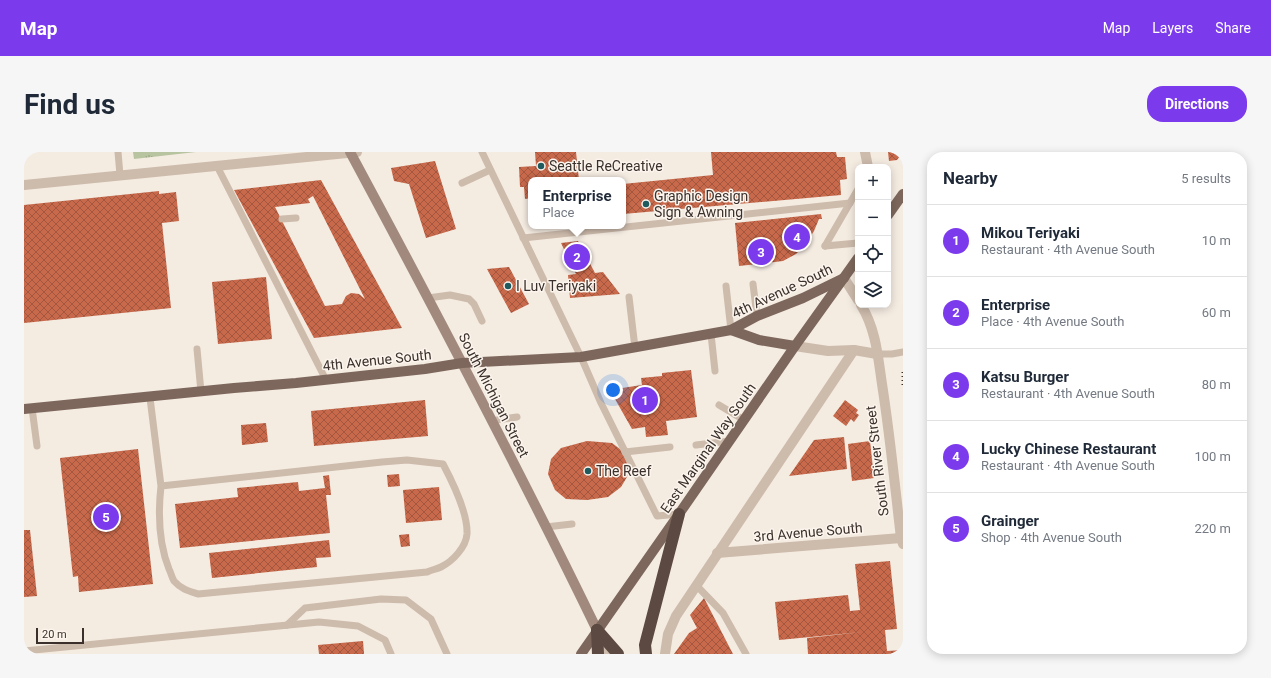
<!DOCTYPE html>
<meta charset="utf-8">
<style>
:root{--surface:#fff;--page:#f6f6f7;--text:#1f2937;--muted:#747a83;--line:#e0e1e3;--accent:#7c3aed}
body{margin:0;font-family:Roboto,sans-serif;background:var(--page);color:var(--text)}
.controls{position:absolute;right:12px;top:12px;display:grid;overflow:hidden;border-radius:8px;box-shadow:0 2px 10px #0003}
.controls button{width:36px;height:36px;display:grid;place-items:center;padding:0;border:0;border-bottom:1px solid var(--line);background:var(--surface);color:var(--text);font:20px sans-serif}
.scale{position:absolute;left:12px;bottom:10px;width:48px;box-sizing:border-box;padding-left:4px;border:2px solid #3b302b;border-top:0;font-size:11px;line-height:14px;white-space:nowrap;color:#3b302b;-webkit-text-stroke:3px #fbf5ee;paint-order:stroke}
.you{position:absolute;left:589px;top:238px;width:14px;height:14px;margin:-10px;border:3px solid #fff;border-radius:50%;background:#1a73e8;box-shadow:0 0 0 6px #1a73e833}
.badge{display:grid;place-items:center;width:26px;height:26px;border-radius:50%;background:var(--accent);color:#fff;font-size:13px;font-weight:700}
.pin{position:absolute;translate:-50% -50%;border:2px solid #fff;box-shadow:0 1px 4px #0006}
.popup{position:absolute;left:504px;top:25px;width:98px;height:52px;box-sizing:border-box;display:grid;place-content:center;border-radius:8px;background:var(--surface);filter:drop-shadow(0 1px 3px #0005);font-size:13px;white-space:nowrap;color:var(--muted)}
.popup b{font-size:15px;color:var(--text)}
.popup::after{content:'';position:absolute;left:50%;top:100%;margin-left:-8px;border:8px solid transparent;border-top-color:var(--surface)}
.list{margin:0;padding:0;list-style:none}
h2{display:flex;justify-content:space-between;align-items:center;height:52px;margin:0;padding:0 16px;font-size:17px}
h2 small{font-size:13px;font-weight:400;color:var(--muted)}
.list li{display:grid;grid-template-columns:26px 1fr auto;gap:12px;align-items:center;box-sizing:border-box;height:72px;padding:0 16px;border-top:1px solid var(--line)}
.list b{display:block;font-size:15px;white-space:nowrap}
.list p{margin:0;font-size:13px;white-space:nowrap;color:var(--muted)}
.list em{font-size:13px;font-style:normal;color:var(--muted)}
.icon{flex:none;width:22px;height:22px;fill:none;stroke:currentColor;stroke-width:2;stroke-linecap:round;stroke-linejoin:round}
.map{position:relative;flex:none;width:879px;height:502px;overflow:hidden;border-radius:16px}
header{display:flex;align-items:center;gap:24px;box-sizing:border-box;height:56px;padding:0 20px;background:var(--accent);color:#fff}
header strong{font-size:19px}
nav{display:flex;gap:22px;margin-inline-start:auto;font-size:14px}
.intro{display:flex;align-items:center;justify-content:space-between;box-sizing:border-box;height:96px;padding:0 24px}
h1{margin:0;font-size:28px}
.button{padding:10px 18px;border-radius:16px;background:var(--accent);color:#fff;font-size:14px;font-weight:700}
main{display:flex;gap:24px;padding:0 24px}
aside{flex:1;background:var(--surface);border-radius:16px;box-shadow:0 2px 10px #0003}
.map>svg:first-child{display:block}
</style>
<header>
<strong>Map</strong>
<nav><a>Map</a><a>Layers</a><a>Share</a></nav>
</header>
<div class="intro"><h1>Find us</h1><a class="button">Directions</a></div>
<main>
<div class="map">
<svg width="879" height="502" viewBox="0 0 879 502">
<defs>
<pattern id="grass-tufts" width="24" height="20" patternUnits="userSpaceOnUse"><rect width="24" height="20" fill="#b8c4a0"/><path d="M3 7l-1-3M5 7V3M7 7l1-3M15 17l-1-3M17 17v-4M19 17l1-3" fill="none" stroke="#97a083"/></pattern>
<pattern id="building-cross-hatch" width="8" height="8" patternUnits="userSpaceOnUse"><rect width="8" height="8" fill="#c8694b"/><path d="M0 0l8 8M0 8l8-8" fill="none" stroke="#a4573f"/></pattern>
</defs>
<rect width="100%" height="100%" fill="#f4ebe1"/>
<polygon fill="url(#grass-tufts)" points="109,0 172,0 110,7"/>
<g fill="url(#building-cross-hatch)" fill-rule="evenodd">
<polygon points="511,0 552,0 555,28 507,28 507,46 501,47 500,35 496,35 495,15 512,14"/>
<polygon points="687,0 812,0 813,5 821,5 823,27 816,28 817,43 599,62 599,32 689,23"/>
<polygon points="864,0 879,0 873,8 865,9"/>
<polygon points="411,9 432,77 402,86 385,32 370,29 367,16"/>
<path d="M297,28l81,148 -88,10 -80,-148zM289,44l52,103 -6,-5 -8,-1 -5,3 -4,8 -17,2 -50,-99 35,-4 -2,-4z"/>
<polygon points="135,39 135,42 152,40 155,69 138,71 147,156 0,171 0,53"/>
<polygon points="797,62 798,67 795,67 790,79 781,93 772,102 759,109 715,114 711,71"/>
<polygon points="554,89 571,121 579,120 596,142 546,146 544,123 552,122 537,91"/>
<polygon points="485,115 505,152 487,161 463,117"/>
<polygon points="242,125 248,187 194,192 188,130"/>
<polygon points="667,218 673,265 642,269 644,283 622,285 621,275 608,277 587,240 598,238 598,236 618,233 617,226 638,224 638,221"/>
<polygon points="401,248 404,284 290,294 287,259"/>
<polygon points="821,248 834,258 832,261 835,263 830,270 827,267 822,274 809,264"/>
<polygon points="242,271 244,290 218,293 217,273"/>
<polygon points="820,285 823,317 765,324 790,288"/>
<polygon points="563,289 588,291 596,297 602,306 604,316 603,325 597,335 584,345 563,348 542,347 531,338 524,322 527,307 537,296"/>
<polygon points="846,289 850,326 828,329 824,292"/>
<polygon points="114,297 129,432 55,440 54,424 49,425 36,306"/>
<polygon points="375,322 376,334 364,335 363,323"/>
<polygon points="305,323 307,343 302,343 306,381 156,396 151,352 214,345 213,336 274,330 275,339 301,336 299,324"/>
<polygon points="415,335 418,368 382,371 379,338"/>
<polygon points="0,378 6,378 13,444 0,445"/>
<polygon points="385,382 386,394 377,395 375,383"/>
<polygon points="305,388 307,405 292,406 293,415 188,426 185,401"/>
<polygon points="866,409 873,477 861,478 863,499 879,498 879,502 784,502 783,486 838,480 755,488 751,450 824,443 826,459 836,458 831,412"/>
<polygon points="680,446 709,502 650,502 665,481 673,476 666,463"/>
<polygon points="339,489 340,502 295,502 294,493"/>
</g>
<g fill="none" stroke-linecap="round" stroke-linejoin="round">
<g stroke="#cdbbac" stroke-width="7">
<polyline points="94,0 96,23"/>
<polyline points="458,0 557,205 577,251 633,364 655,362"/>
<polyline points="193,14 302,228"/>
<polyline points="438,31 466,18"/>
<polyline points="258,67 272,66"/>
<polyline points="499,86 826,51"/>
<polyline points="801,94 834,37"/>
<polyline points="801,94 834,91"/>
<polyline points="729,132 733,164"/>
<polyline points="702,134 707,178"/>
<polyline points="605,145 611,196"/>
<polyline points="404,146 426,143 445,147 450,152 458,169"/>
<polyline points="687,182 691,219"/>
<polyline points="173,197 177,240"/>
<polyline points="853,202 868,202 879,200"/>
<path d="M126,246l11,88c-3,27 -2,58 8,83 2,4 3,9 5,12 7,8 15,10 24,13l229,-22c4,-2 10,-3 14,-5 12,-6 25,-20 26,-33 1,-20 -15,-53 -24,-70l-36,-4 -25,2 -221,24"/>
<polyline points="695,253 720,268"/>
<polyline points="8,256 13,294"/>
<polyline points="467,269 493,265"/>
<polyline points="672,293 706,289"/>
<polyline points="601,300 646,295"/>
<polyline points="522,375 548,372"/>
<polyline points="672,433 699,461 722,502"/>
<polyline points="263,473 281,456 357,447 382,448 407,467 423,502"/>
<polyline points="0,499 295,470 334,474 361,488 367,502"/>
</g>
<g stroke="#cdbbac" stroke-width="10">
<polyline points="841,0 844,15"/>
<polyline points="0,33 333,0"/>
<polyline points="820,126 834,148"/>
<path d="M837,153c15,24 17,52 21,79 8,51 13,103 19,154l2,6"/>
<polyline points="771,194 804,199 830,198 853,202"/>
<polyline points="693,401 877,386"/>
<polyline points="575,482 583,502"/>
<polyline points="641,502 644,482 652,464 830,198"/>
</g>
<path stroke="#a18a7d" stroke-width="10" d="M326,0c85,158 169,317 247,478"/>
<g stroke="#7d675c" stroke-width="10">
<polyline points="864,63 879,42"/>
<polyline points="707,178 735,188 771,194"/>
<polyline points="0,257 210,236 272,231 401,217 438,211 557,205 707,178 733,164 779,146 820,126"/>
<polyline points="557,502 655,362 771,194 834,106"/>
</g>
<g stroke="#5c4a42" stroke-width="12">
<polyline points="573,478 594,502"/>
<polyline points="573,478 574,502"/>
<polyline points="622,502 621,493 655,362"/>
</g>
<polyline stroke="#3b302b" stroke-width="3" stroke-dasharray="1 3" stroke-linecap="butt" points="879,220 879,234"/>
</g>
<g fill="#1f5a5e" stroke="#fbf5ee" stroke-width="1.5">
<circle cx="517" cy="14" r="4"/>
<circle cx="622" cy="52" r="4"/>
<circle cx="484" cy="134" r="4"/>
<circle cx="564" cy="319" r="4"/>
</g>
<g text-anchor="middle" stroke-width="3" stroke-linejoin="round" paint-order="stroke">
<g font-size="14" fill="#3b302b" stroke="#fbf5ee" text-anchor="start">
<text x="525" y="19">Seattle ReCreative</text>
<text x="630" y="49">Graphic Design<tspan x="630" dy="16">Sign &amp; Awning</tspan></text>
<text x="492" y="139">I Luv Teriyaki</text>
<text x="572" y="324">The Reef</text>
</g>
<g font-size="14" fill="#3b302b" stroke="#fbf5ee">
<text transform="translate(758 139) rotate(-25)" y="5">4th Avenue South</text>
<text transform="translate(353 208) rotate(-6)" y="5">4th Avenue South</text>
<text transform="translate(470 243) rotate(63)" y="5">South Michigan Street</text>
<text transform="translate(684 296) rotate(-55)" y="5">East Marginal Way South</text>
<text transform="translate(853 309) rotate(-97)" y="5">South River Street</text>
<text transform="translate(784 380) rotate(-5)" y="5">3rd Avenue South</text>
</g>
</g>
</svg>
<div class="controls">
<button>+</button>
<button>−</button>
<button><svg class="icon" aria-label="locate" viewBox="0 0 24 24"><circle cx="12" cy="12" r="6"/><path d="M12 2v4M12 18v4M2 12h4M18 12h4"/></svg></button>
<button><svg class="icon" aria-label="layers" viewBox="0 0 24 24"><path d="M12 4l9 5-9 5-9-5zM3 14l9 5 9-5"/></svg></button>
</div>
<div class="scale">20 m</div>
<div class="you"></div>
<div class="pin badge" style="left:621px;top:248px">1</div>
<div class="pin badge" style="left:553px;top:105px">2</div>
<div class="popup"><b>Enterprise</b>Place</div>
<div class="pin badge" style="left:737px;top:100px">3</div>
<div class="pin badge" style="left:773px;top:85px">4</div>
<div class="pin badge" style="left:82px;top:365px">5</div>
</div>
<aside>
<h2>Nearby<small>5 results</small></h2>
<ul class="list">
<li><span class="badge">1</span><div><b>Mikou Teriyaki</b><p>Restaurant · 4th Avenue South</p></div><em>10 m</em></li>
<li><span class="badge">2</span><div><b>Enterprise</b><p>Place · 4th Avenue South</p></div><em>60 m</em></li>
<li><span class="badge">3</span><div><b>Katsu Burger</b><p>Restaurant · 4th Avenue South</p></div><em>80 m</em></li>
<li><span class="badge">4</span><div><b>Lucky Chinese Restaurant</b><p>Restaurant · 4th Avenue South</p></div><em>100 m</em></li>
<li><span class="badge">5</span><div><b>Grainger</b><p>Shop · 4th Avenue South</p></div><em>220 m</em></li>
</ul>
</aside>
</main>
